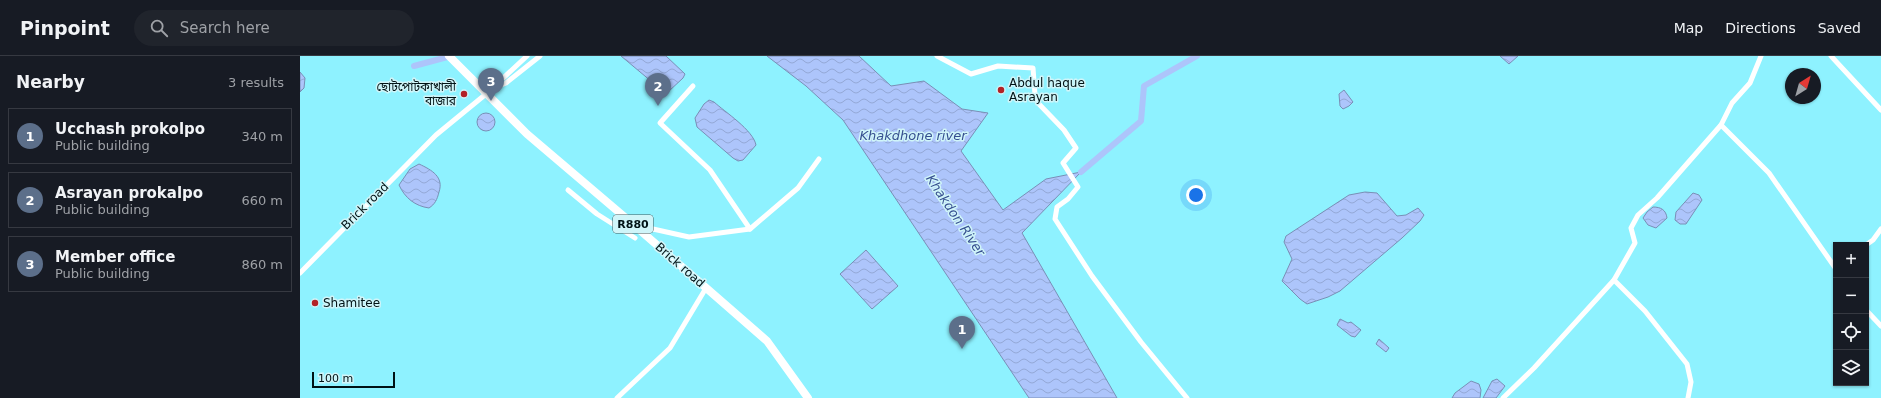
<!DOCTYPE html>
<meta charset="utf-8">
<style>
:root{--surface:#171b24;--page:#20242c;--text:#f1f3f6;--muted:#9ea1a6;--line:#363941;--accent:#db2777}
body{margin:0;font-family:"DejaVu Sans","Noto Sans Bengali",sans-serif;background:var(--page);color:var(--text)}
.controls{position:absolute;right:12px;bottom:12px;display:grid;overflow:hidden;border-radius:0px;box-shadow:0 1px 3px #0004}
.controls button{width:36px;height:36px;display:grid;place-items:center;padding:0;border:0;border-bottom:1px solid var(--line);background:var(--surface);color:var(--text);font:20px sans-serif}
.compass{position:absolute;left:1485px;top:12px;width:36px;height:36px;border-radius:50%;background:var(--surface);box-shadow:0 1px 3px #0004;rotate:37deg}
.scale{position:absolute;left:12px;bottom:10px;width:83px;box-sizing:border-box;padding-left:4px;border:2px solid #001215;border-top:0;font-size:11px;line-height:14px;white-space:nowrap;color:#001215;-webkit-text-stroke:3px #d0f5f9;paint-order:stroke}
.you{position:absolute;left:896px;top:139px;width:14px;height:14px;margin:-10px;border:3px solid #fff;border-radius:50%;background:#1a73e8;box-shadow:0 0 0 6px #1a73e833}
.badge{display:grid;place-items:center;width:26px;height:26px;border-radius:50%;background:var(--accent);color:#fff;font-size:13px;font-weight:700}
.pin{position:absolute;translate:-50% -33px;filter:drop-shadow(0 1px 2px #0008)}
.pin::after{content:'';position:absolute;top:21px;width:14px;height:12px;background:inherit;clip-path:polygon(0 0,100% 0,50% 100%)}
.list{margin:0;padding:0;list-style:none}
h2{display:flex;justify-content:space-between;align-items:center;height:52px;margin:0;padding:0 16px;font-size:17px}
h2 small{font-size:13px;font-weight:400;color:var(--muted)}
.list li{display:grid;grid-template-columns:26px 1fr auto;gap:12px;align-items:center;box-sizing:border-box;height:56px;margin:0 8px 8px;padding:0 8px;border:1px solid var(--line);border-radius:0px}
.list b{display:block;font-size:15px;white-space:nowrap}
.list p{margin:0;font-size:13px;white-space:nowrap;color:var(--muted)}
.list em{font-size:13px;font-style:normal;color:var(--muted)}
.icon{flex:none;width:22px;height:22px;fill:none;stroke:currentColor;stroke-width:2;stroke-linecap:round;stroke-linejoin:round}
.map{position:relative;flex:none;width:1581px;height:342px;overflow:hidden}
header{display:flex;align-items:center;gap:24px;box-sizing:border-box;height:56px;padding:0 20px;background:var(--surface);border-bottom:1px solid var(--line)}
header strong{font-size:19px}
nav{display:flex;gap:22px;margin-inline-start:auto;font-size:14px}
.search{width:280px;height:36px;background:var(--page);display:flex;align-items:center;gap:10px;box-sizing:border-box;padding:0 14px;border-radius:22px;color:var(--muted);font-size:15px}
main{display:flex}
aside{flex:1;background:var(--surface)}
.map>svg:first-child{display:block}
</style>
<header>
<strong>Pinpoint</strong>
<div class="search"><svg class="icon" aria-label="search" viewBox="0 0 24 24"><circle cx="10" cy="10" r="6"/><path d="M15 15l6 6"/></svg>Search here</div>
<nav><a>Map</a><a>Directions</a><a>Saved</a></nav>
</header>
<main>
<aside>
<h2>Nearby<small>3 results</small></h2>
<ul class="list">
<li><span class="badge" style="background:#5c6f8a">1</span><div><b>Ucchash prokolpo</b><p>Public building</p></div><em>340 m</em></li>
<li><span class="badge" style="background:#5c6f8a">2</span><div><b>Asrayan prokalpo</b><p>Public building</p></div><em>660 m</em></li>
<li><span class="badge" style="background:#5c6f8a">3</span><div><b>Member office</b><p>Public building</p></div><em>860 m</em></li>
</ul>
</aside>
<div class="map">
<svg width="1581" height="342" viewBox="0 0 1581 342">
<defs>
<pattern id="water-waves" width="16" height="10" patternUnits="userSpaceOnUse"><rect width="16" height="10" fill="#adc5fb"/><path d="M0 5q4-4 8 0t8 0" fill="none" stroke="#93a8d6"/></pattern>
</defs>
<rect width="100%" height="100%" fill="#8ef2ff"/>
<g fill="url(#water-waves)" stroke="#798fb6">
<polygon points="321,0 366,0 385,18 383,22 368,36 364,36"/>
<polygon points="467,0 559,0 591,30 624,25 662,53 688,57 661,95 703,154 746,123 781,116 722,177 817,342 729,342 543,64 506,30"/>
<polygon points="1200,0 1218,0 1209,8"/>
<polygon points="0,16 5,22 4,32 0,36"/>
<polygon points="1044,34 1053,46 1049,50 1043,53 1040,50 1039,38"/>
<path d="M409,44l5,2c11,10 39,28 42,43l-13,15 -5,1 -5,-3 -36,-31 -2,-9 9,-14z"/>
<circle cx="186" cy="66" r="9"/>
<path d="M119,108c13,6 25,13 20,28 -2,8 -4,12 -10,16 -14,-2 -24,-10 -30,-23l11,-16z"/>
<polygon points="1065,136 1077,137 1097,160 1106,159 1118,152 1124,159 1120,165 1102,182 1040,235 1028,241 1007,248 1000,243 982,225 992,203 984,186 986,180 1049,139"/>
<polygon points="1393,137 1399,139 1402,144 1386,168 1380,168 1375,164 1376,156"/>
<path d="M1353,151c8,0 13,3 14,11l-11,10 -8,-3 -5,-7 4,-6z"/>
<polygon points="566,194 598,230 572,253 540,218"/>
<polygon points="1040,263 1048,267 1051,266 1061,274 1055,281 1051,280 1037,269"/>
<polygon points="1079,283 1089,292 1086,296 1076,288"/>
<polygon points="1197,323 1205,330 1196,342 1183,342 1192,325"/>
<polygon points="1171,325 1179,328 1181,334 1180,342 1152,342 1155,337"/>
</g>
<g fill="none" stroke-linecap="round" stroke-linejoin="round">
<g stroke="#adc5fb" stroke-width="6">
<polyline points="114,10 151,0"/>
<polyline points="781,116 841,65 844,30 897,0"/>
</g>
<g stroke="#fff" stroke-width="5">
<polyline points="637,0 671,18 698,10 733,12 735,39 738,47 764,74 776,92 763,107 778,131 768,143 757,151 755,163 792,220 841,286 887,342"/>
<polyline points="1531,0 1581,54"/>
<polyline points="393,30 360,67 410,114 450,173"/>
<polyline points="196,31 206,27 240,0"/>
<polyline points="1421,69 1469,117 1536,213"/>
<polyline points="268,134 297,158 335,182"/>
<polyline points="335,169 389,181 450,173 498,132 519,103"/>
<polyline points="1566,189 1573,184 1581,173"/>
<polyline points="0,217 136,79 186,38 227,0"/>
<polyline points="1314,224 1345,255 1387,308 1391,326 1388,342"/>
<polyline points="1566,254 1581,270"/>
<polyline points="317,342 370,292 406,232"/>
<polyline points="1203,342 1234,312 1314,224 1335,187 1331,172 1338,159 1357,142 1421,69 1432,47 1450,27 1461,0"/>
</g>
<polyline stroke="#fff" stroke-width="8" points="149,0 227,78 334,169 467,285 508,342"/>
</g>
<g fill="#b22125" stroke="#d0f5f9" stroke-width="1.5">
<circle cx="701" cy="34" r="4"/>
<circle cx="164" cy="38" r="4"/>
<circle cx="15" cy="247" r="4"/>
</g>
<g text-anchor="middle" stroke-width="3" stroke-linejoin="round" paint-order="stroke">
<rect fill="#d0f5f9" stroke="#3e5659" stroke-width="1" x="313" y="159" width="40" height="18" rx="3"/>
<g font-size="11" font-weight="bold" fill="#001215">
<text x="333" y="172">R880</text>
</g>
<g font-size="12" fill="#001215" stroke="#d0f5f9" text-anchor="start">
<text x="709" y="31">Abdul haque<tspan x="709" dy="14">Asrayan</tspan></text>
<text x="156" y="35" text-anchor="end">ছোটপোটকাখালী<tspan x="156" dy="14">বাজার</tspan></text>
<text x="23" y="251">Shamitee</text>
</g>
<g font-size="12" fill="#001215" stroke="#d0f5f9">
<text transform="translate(65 150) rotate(-45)" y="4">Brick road</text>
<text transform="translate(380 209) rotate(41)" y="4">Brick road</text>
</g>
<g font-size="13" font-style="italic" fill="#364f90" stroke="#d0f5f9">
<text x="613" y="84">Khakdhone river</text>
<text transform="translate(656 159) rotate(56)" y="5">Khakdon River</text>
</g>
</g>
</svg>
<div class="controls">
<button>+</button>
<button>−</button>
<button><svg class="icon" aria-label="locate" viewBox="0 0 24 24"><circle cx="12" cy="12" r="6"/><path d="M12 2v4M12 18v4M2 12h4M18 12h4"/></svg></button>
<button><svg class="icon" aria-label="layers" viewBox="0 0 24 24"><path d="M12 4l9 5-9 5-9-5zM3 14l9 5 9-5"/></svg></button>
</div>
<svg class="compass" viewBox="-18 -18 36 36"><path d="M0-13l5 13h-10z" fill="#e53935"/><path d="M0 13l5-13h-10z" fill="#9ea1a6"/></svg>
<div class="scale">100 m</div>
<div class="you"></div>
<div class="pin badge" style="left:662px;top:293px;background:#5c6f8a">1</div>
<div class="pin badge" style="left:358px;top:50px;background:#5c6f8a">2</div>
<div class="pin badge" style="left:191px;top:45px;background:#5c6f8a">3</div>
</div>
</main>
